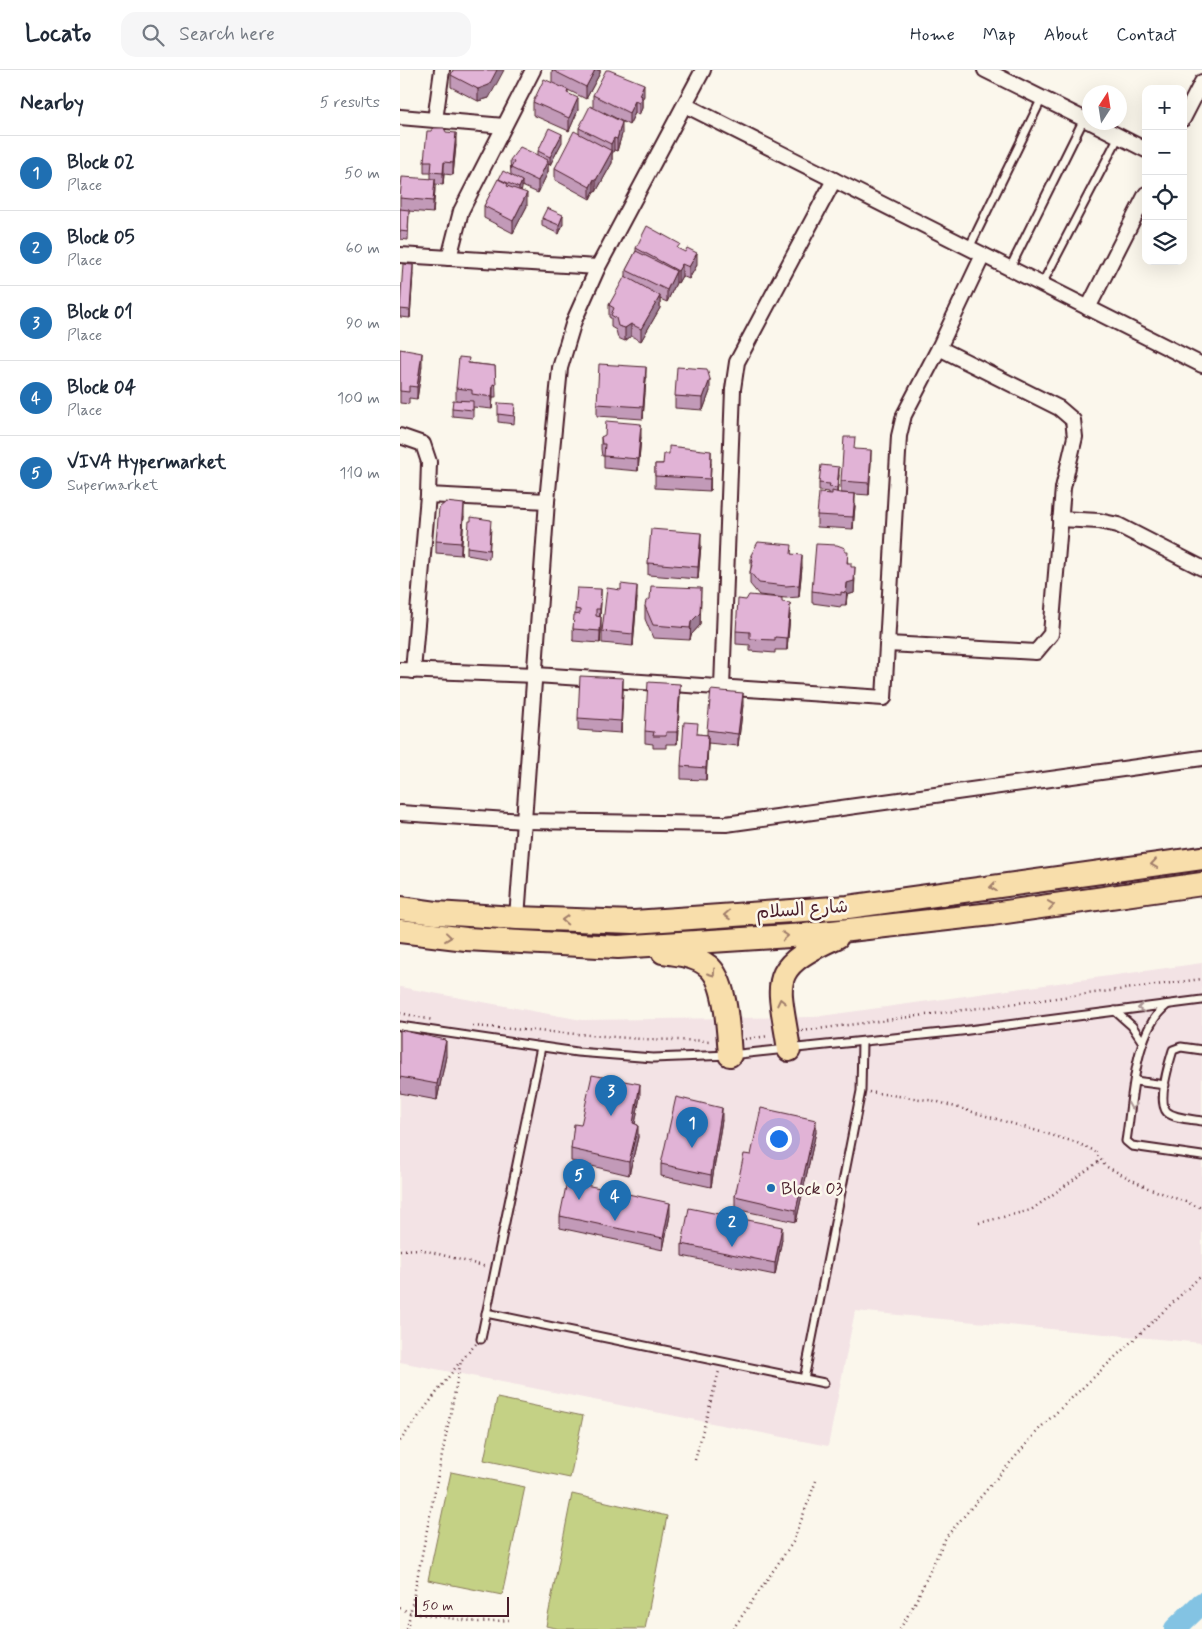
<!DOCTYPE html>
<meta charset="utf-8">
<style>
:root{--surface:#fff;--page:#f6f6f7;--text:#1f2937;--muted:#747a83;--line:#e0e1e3;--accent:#1f6fb2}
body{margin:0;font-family:Mynerve,"Playpen Sans Arabic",sans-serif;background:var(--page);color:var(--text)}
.controls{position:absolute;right:15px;top:15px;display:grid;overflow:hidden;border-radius:10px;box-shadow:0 5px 20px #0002}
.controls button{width:45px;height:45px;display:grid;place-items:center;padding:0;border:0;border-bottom:1px solid var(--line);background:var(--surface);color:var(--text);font:25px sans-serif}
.compass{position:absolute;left:682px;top:15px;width:45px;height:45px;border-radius:50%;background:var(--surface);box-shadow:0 5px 20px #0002;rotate:12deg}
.scale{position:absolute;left:15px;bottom:12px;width:94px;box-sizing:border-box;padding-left:5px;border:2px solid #4a1f2b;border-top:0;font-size:14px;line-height:18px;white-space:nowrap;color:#4a1f2b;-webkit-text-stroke:4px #fbf7ec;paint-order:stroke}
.you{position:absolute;left:378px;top:1068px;width:18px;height:18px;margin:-12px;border:4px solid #fff;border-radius:50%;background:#1a73e8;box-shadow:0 0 0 8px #1a73e833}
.badge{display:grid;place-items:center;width:32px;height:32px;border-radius:50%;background:var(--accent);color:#fff;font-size:16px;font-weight:700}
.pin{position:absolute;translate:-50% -41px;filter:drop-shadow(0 1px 2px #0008)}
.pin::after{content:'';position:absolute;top:26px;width:18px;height:15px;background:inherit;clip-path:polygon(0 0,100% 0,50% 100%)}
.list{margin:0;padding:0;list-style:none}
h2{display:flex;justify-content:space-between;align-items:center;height:65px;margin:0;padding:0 20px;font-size:21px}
h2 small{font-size:16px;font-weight:400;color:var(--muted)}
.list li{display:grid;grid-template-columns:32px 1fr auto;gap:15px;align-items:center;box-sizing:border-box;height:75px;padding:0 20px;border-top:1px solid var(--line)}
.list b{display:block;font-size:19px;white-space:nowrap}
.list p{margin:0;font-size:16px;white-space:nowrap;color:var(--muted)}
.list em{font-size:16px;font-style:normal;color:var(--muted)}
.icon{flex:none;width:28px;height:28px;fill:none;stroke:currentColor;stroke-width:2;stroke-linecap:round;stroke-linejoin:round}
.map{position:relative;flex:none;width:802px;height:1559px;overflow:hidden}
header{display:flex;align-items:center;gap:30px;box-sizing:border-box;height:70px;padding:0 25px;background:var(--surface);border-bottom:1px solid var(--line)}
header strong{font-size:24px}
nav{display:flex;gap:28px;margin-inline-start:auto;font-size:18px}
.search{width:350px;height:45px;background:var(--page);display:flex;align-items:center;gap:12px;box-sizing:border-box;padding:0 18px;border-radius:15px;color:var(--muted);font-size:19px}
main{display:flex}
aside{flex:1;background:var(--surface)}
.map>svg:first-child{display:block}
</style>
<header>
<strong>Locato</strong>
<div class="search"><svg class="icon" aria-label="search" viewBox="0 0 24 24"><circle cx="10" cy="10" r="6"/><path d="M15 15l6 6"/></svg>Search here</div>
<nav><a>Home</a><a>Map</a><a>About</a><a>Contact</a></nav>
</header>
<main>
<aside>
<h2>Nearby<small>5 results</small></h2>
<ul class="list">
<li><span class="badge">1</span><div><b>Block 02</b><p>Place</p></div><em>50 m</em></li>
<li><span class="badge">2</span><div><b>Block 05</b><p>Place</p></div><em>60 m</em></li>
<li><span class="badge">3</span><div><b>Block 01</b><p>Place</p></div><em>90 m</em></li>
<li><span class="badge">4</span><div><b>Block 04</b><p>Place</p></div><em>100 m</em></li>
<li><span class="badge">5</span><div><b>VIVA Hypermarket</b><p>Supermarket</p></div><em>110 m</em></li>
</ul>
</aside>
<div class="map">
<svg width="802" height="1559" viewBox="0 0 802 1559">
<rect width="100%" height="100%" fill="#fbf7ec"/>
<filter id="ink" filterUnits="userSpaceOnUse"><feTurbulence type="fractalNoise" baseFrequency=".02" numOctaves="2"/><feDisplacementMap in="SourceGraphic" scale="10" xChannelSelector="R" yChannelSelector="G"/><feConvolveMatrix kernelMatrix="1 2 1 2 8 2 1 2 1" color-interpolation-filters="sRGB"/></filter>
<g filter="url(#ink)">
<polygon fill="#f3e3e5" points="802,893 802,1273 455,1241 428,1376 0,1292 0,917 182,950 414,947"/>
<g fill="#c4d185" stroke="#877858">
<polygon points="97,1328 183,1346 170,1408 84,1390"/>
<polygon points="51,1402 125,1417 102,1525 28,1510"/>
<polygon points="172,1424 267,1446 245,1559 159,1559 146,1556"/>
</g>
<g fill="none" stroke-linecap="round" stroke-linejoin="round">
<polyline stroke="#83c3e3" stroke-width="22" points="775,1559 802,1533"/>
<g stroke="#4a1f2b" stroke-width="11">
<g id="lane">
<polyline points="569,178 642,28"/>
<polyline points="610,198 684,49"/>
<polyline points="642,214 719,66"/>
<path d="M767,935c-34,26 -34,95 -41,136l6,5 70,10"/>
<polyline points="715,941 732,956 742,971"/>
<polyline points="0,956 177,982 253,988 330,985 561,961 802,930"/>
<path d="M802,980l-21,-3 -8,3c-4,13 -16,52 -6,62 8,7 25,7 35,9"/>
<polyline points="735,1011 765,1015"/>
<polyline points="86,1243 424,1313"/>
<polyline points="81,1269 141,977"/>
<polyline points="404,1309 461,1021 462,972"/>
</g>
</g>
<g stroke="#4a1f2b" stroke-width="18">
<g id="street">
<polyline points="585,0 690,52"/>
<polyline points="285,35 802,295"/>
<polyline points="0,47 104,56"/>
<polyline points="783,49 802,12"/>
<polyline points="35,50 42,0"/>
<polyline points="691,52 746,80"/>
<polyline points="0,185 198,197"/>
<polyline points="49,188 61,141 133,0"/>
<polyline points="688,238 746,124"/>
<polyline points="0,366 23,374 29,392 28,425 147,431"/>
<polyline points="660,449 699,451 718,455 802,498"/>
<polyline points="488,574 636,582 651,564 663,418 675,367 673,350 659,338 539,278"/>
<polyline points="0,600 136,605 484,628 499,366 504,345 539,278 583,185"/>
<polyline points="13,601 28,425"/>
<polyline points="322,617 333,319 337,292 434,110"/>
<polyline points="0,743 124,751 326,754 802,688"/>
<polyline points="117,848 147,431 160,298 174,251 198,197 303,0"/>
</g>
</g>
<g stroke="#4a1f2b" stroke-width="26">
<g id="primary">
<polyline points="0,838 36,843 117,848 234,852 448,837 802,788"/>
<polyline points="0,861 66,869 218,877 405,865 592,844 802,814"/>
<path d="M263,882c15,2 33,4 45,14 19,15 20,66 22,89"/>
<path d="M389,980c-10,-69 -24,-81 48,-113"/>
</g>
</g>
<g stroke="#4a1f2b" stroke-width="2.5" stroke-dasharray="1 4" stroke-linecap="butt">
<polyline points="0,943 33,950"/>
<polyline points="73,956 241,969 312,971"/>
<polyline points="402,961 802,909"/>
<polyline points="345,969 369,966"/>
<polyline points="469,1022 535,1031 675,1072 695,1081 705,1096 748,1118 802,1138"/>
<polyline points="579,1153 631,1140 701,1090"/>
<polyline points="0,1180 20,1179 87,1197"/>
<polyline points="0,1371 59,1293"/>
<polyline points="295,1390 319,1301"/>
<polyline points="0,1538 11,1543 79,1552 109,1550"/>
<polyline points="7,1559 61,1291 76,1274"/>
<polyline points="333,1559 393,1472 416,1411"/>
<polyline points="500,1559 515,1533 546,1467 641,1357 802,1205"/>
</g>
<use href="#lane" stroke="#fbf7ec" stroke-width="7"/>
<use href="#street" stroke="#fbf7ec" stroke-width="14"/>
<use href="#primary" stroke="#f8deab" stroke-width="22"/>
</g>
<g fill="#c29ab8" stroke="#4a1f2b">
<polygon points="53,0 89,28 78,31 51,17 51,5"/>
<polygon points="152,0 200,0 200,3 186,29 168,20 168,24 178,40 169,61 133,45 133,32 152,12"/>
<polygon points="193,25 244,26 242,29 242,38 239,45 235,43 229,55 204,42 222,64 217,81 214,80 212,84 212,93 196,122 194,121 190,129 155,110 155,98 179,64 179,58 193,37"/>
<polygon points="162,72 150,95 148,94 148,102 138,123 122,116 121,121 127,136 113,163 84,148 84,136 99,109 111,105 110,90 138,85 138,81"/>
<polygon points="56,75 53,105 44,104 43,115 35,114 33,143 9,141 8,170 0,169 0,128 31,109 31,103 24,103 24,91"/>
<polygon points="142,148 163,154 159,164 142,156"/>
<polygon points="236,178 280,180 297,195 289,209 282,206 278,213 276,212 276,213 267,232 260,229 260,238 241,271 231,266 225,271 218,268 216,260 211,257 211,248 209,247 209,235 226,207 226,200 236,181"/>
<polygon points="13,203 10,248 0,247 0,235"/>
<polygon points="0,279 22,296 17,329 9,328 9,334 0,333"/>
<polygon points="69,293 95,296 96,327 93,327 92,339 73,337 73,348 52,346 52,338 56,330 56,318"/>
<polygon points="246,309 243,349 197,346 197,334"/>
<polygon points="310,321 303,340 275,338 275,326"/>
<polygon points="115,342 114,354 98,352 98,344"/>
<polygon points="201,367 241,367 238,401 204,398 204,386 202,386 201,379"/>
<polygon points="471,392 469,425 441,423 441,411"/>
<polygon points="311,393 310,421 255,418 255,394"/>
<polygon points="439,405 437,423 455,436 453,459 417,457 417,445 429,424 429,422 419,421 419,413"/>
<polygon points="64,446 61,485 36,483 36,471"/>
<polygon points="91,458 89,489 67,485 67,477"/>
<polygon points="301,475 298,509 248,505 248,493"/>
<polygon points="445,482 448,493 451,497 455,509 454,523 447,525 446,535 441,535 441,537 412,533 412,521"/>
<polygon points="392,484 402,497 399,527 386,528 359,525 350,514 350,502 351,498 351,485"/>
<polygon points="221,520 237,528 233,576 202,573 202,561"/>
<polygon points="301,530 300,555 291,565 290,570 253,568 245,549 245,536"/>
<polygon points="201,532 200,546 201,559 200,573 173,571 173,559 175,545 175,539"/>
<polygon points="382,532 390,545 387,580 375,580 375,583 350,581 350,575 336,574 336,561"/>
<polygon points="223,620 221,663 178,660 178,648"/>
<polygon points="280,626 277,674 266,674 266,678 253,678 253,674 245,673 245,661"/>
<polygon points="343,635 338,676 308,673 306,710 281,709 281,696 298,664 307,665 307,660"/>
<polygon points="0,960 46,986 37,1030 0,1023"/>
<polygon points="240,1026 235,1054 238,1067 229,1105 171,1091 171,1079 181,1055"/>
<polygon points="322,1050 311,1117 261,1106 261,1094"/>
<polygon points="416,1062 396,1152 335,1139 335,1126 351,1085"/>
<polygon points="270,1145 263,1180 160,1158 160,1146"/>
<polygon points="382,1169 375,1205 282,1186 282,1174"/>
</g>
<g fill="#9e7d96" stroke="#4a1f2b">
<polygon points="97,0 104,0 89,28 78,31 78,19"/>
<polygon points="195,0 200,0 200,3 186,29 186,17"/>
<polygon points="244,14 244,26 242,29 242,38 239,45 239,25"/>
<polygon points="178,28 178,40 169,61 169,48"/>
<polygon points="235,31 235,43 229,55 229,43"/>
<polygon points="222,52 222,64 217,81 217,69"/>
<polygon points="56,63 56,75 53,105 53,93"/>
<polygon points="162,64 162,72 150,95 150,87"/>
<polygon points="214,68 214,80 212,84 212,93 196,122 196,110 211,83 211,74"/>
<polygon points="148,90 148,102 138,123 138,111"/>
<polygon points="44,92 44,104 43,115 43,103"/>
<polygon points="35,109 35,121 33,143 33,131"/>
<polygon points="194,109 194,121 190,129 190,117"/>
<polygon points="122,111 122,119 119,126 119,118"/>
<polygon points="127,123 127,136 113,163 113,151"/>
<polygon points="163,145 163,154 159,164 159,155"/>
<polygon points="297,183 297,195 289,209 289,197"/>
<polygon points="282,194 282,206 278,213 278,201"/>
<polygon points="13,195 13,203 10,248 10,240"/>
<polygon points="276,201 276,213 267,232 267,220"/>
<polygon points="260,226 260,238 241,271 241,259"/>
<polygon points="231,254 231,266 225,271 225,258"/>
<polygon points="22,283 22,296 17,329 17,317"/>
<polygon points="246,297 246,309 243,349 243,337"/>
<polygon points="310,309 310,321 303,340 303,328"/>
<polygon points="93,314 93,327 92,339 92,327"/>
<polygon points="241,354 241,367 238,401 238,389"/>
<polygon points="471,380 471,392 469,425 469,413"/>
<polygon points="311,381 311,393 310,421 310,409"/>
<polygon points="439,397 439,405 437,426 437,418"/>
<polygon points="455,424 455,436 453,459 453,447"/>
<polygon points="64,434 64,446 61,485 61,473"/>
<polygon points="301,463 301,475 298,509 298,497"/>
<polygon points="402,485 402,497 399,527 399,515"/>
<polygon points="455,497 454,523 447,525 446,535 447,513"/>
<polygon points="237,516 237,528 233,576 233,564"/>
<polygon points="301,518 300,555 291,565 290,570 291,552"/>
<polygon points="201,519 201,532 200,551 200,539"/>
<polygon points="390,533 390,545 387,580 387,568"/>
<polygon points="201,547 201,559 200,573 200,561"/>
<polygon points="223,608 223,620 221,663 221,651"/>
<polygon points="280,614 280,626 277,674 277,662"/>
<polygon points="343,623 343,635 338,676 338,664"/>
<polygon points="308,665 308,677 306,710 306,698"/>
<polygon points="46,970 46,986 37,1030 37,1014"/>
<polygon points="240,1014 240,1026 233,1066 233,1053"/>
<polygon points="322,1038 322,1050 311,1117 311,1105"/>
<polygon points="416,1050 416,1062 396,1152 396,1140"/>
<polygon points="238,1055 238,1067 229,1105 229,1092"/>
<polygon points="270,1133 270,1145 263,1180 263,1168"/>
<polygon points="382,1157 382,1169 375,1205 375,1193"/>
</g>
<g fill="#e1b3d6" stroke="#4a1f2b">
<polygon points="53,0 97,0 89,15 78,19 51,5"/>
<polygon points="152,0 195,0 186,17"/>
<polygon points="206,0 209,0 244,14 239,25 242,26 239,33 235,31 229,43 193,25"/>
<polygon points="144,9 168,20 167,23 178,28 169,48 133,32"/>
<polygon points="190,36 222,52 217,69 214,68 211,74 179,58"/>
<polygon points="33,58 44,58 46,62 56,63 53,93 44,92 43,103 31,102 32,91 24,91 27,61 31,61"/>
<polygon points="149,58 162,64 150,87 138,81"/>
<polygon points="174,61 212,81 196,110 194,109 190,117 155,98"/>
<polygon points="120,77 148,90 138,111 111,98 114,92 110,90"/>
<polygon points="103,101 122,111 119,118 99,109"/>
<polygon points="2,107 35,109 33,131 0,128"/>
<polygon points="98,109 108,114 107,116 127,123 113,151 84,136"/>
<polygon points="147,138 163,145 159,155 142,148"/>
<polygon points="0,139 9,140 8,162 0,161"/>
<polygon points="247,156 280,174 277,178 285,182 287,178 297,183 289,197 282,194 278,201 236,178"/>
<polygon points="236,181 276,201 267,220 226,200"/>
<polygon points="3,194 13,195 10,240 0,239"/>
<polygon points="225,206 260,226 241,259 231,254 225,258 218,256 216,248 211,245 214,238 209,235"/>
<polygon points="0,279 22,283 17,317 9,316 9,322 0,321"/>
<polygon points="59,287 69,288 68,293 95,296 96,315 93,314 92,327 72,324 72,320 56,318"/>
<polygon points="199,294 246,297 243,337 197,334"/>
<polygon points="277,297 307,299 310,309 303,328 275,326"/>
<polygon points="53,330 73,331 73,340 52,338"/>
<polygon points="98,333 115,334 114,346 98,344"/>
<polygon points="206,351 241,354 238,389 204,386 205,374 202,374 201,367 205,365"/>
<polygon points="444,367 455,367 454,379 471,380 469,413 441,411"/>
<polygon points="269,376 311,381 310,409 255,406 255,394 263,394 264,384 269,384"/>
<polygon points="421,395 439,397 437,418 429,417 430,414 419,413"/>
<polygon points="432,421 440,423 455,424 453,447 417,445 419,423 432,424"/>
<polygon points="46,432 64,434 61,473 36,471 39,438"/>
<polygon points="71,447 91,450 89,480 67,477 69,451 71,451"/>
<polygon points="251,459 301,463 298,497 248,493"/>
<polygon points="358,472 392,475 391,484 402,485 399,515 386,516 359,513 350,502 353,491 351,485"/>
<polygon points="416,474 437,475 445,478 445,482 448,482 447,493 451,493 451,497 455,497 454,511 447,513 446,523 441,522 441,525 412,521"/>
<polygon points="221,514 237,516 233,564 202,561 207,518 221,520"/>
<polygon points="251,516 301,518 300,543 291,552 290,558 253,555 245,536 246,531 250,529"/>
<polygon points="177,518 201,519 200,539 196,539 196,546 201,547 200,561 173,559 174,545 180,544 180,540 175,539"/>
<polygon points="349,525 382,528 382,532 390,533 387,568 375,567 375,570 350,569 350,562 336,561 338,529 346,530"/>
<polygon points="180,606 223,608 221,651 178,648"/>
<polygon points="248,612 280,614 277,662 266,662 266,666 253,666 254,662 245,661"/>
<polygon points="311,620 343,623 338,664 307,660"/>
<polygon points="284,652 298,653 297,664 308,665 306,698 281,696"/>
<polygon points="0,960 46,970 37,1014 0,1007"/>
<polygon points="192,1005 240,1014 233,1053 238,1055 229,1092 171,1079 174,1054 181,1055"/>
<polygon points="276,1027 322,1038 311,1105 261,1094"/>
<polygon points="361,1038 416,1050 396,1140 335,1126 344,1084 351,1085"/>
<polygon points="167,1111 270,1133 263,1168 160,1146"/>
<polygon points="289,1138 382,1157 375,1193 282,1174"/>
</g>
<defs><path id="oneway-chevron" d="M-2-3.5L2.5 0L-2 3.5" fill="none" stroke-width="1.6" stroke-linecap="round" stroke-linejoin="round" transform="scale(1.25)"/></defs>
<g stroke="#a17e6b">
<use href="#oneway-chevron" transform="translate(754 794) rotate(172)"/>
<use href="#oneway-chevron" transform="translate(593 817) rotate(172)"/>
<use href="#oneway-chevron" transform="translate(651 835) rotate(-8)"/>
<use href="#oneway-chevron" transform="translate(327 845) rotate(176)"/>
<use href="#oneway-chevron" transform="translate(165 850) rotate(-178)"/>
<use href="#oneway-chevron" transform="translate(385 866) rotate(-4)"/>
<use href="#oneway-chevron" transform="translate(48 867) rotate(6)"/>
<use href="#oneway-chevron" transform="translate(312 903) rotate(55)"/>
<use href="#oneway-chevron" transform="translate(381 932) rotate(-103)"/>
</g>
<g stroke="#ab9695">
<use href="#oneway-chevron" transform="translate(741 938) rotate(173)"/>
<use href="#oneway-chevron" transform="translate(732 1036) rotate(99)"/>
</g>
</g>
<circle fill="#1f6fb2" stroke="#fbf7ec" stroke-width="2" cx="371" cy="1118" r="5"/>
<g text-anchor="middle" stroke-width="5" stroke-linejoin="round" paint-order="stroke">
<g font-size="18" fill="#4a1f2b" stroke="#fbf7ec">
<text transform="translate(402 839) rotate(-4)" y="6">شارع السلام</text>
</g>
<g font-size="18" fill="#4a1f2b" stroke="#fbf7ec" text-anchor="start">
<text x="381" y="1124">Block 03</text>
</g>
</g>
</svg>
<div class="controls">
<button>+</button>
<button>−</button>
<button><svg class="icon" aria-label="locate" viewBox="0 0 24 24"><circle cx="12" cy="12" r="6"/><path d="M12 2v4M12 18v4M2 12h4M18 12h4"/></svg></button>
<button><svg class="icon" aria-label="layers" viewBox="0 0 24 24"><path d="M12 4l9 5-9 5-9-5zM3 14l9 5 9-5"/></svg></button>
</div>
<svg class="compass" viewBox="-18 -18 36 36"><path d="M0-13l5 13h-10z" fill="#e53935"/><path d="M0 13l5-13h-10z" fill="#747a83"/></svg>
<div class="scale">50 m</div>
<div class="you"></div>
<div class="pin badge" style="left:292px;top:1078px">1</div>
<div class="pin badge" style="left:332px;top:1177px">2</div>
<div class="pin badge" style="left:211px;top:1046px">3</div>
<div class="pin badge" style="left:215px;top:1151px">4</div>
<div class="pin badge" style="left:179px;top:1130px">5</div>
</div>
</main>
